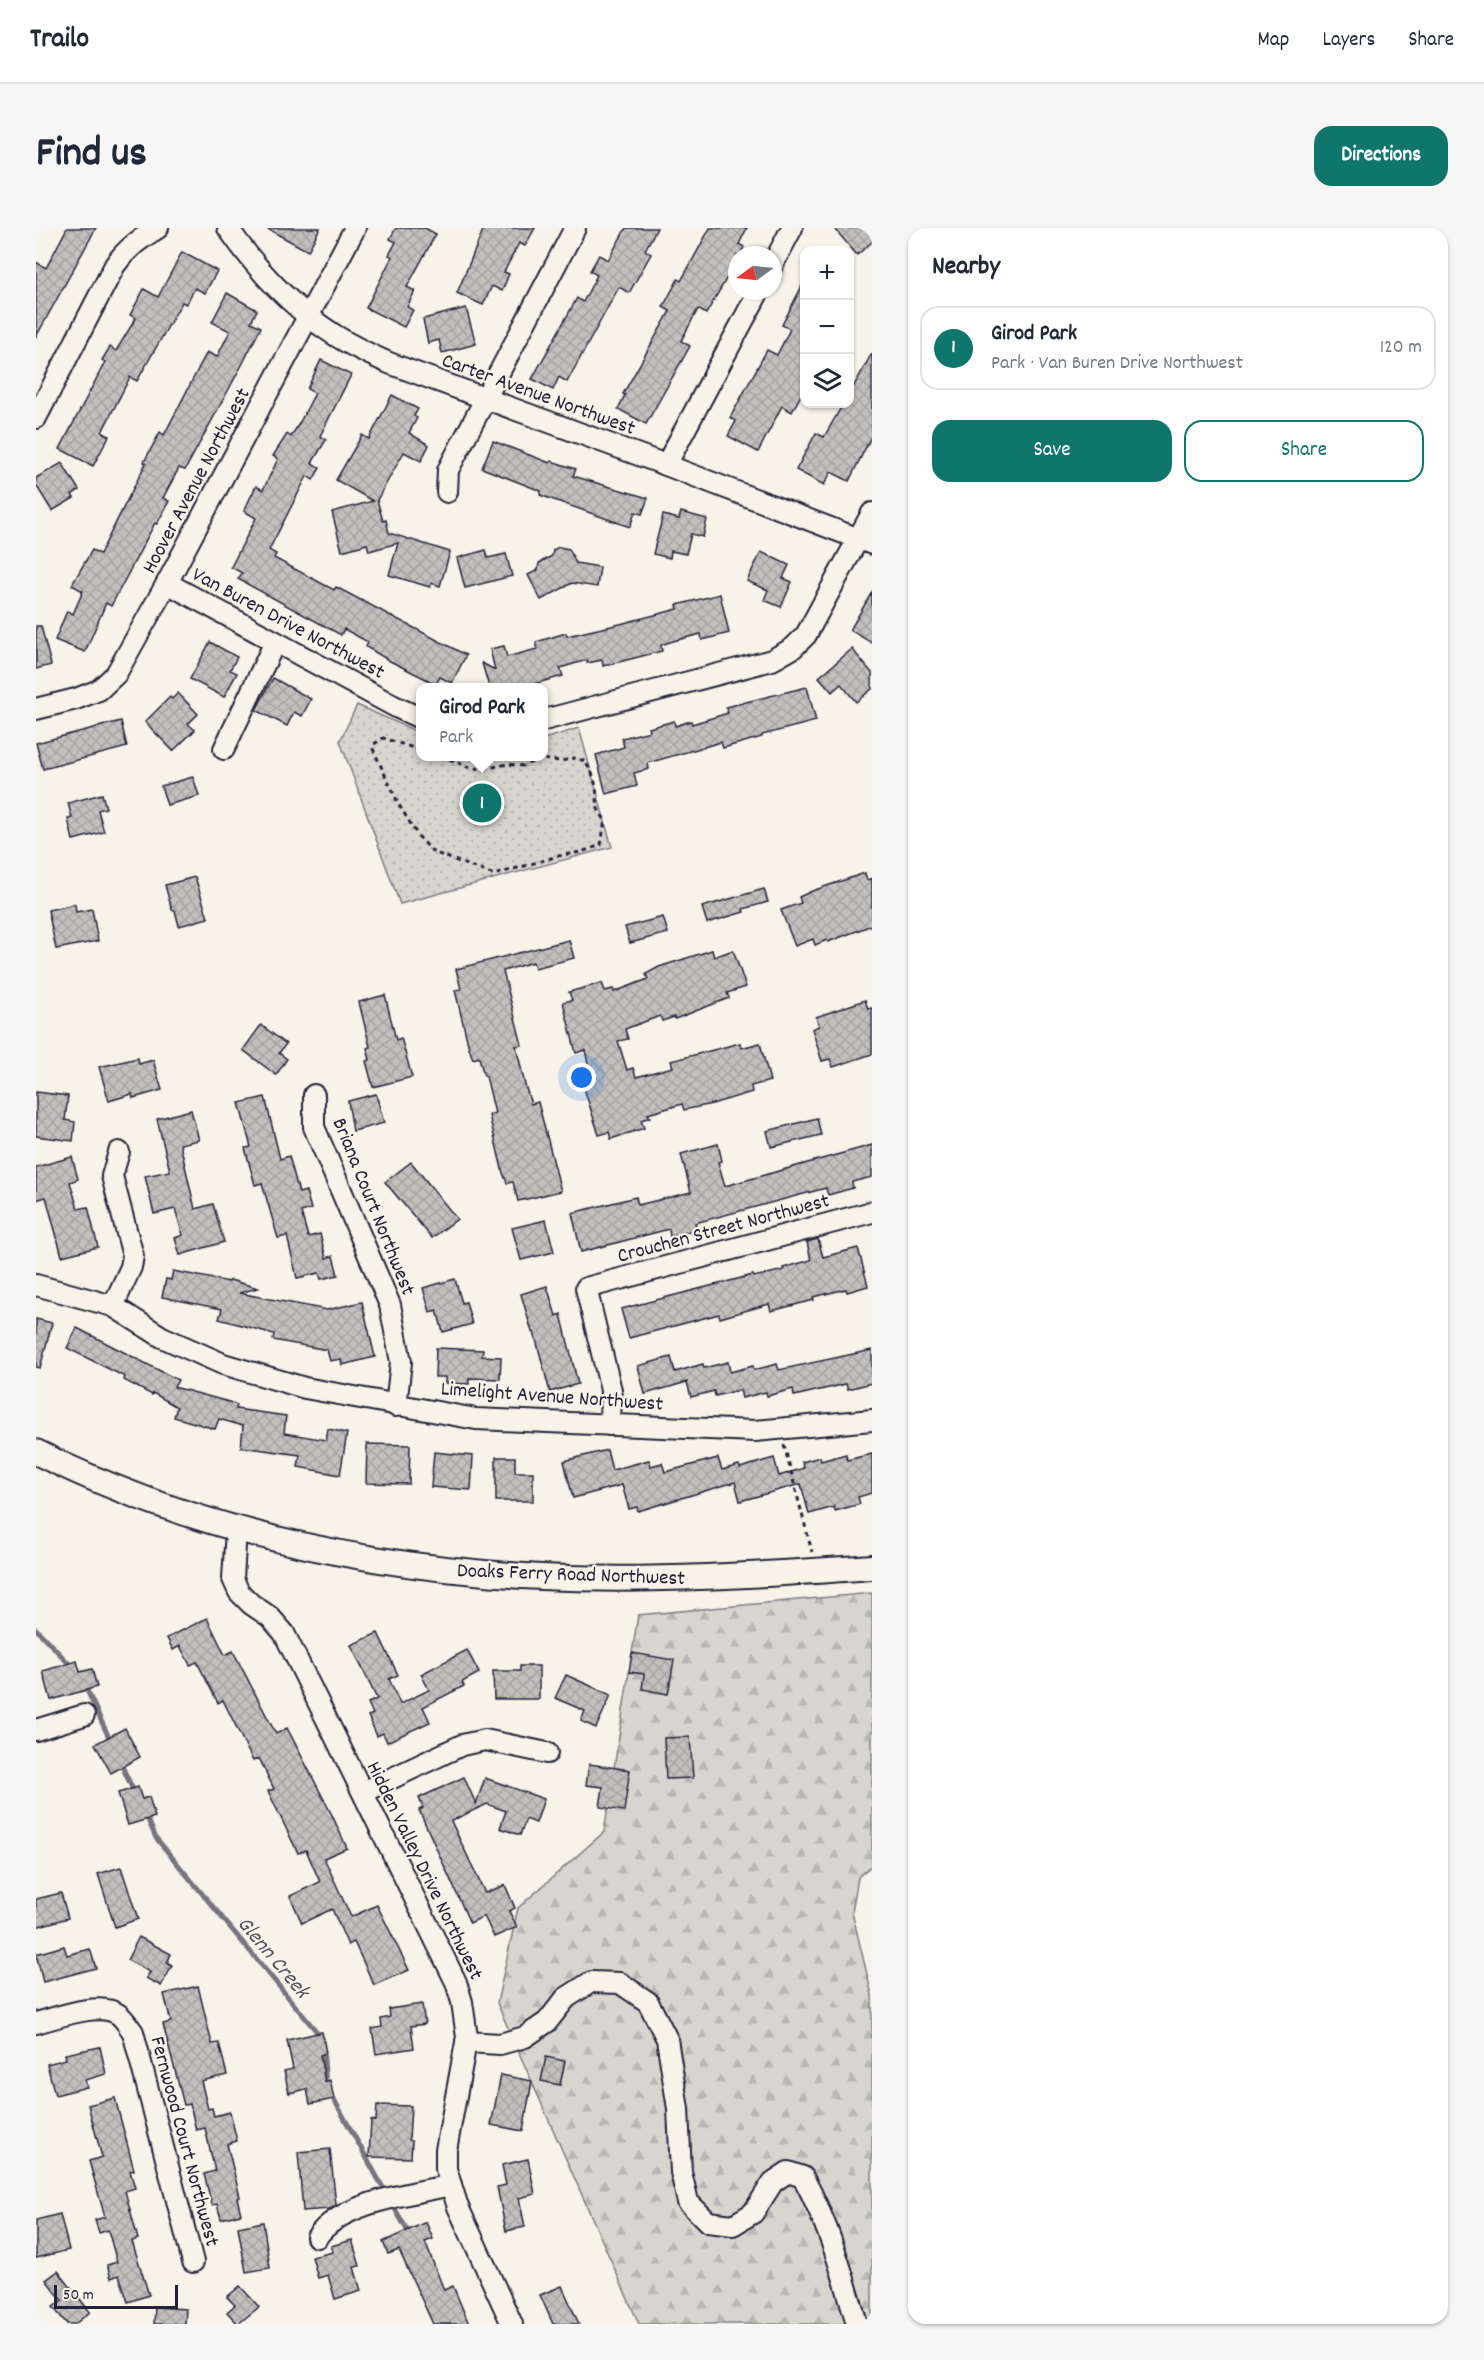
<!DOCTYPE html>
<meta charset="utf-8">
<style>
:root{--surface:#fff;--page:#f6f6f7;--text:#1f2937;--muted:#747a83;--line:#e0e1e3;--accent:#0f766e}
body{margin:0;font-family:Dekko,sans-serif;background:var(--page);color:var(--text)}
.controls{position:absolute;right:18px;top:18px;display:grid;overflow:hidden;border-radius:12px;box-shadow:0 2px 4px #0004}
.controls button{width:54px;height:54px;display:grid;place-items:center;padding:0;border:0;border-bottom:2px solid var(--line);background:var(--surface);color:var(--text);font:30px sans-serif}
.compass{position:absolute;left:692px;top:18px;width:54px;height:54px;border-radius:50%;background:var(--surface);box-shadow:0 2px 4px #0004;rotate:255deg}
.scale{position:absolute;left:18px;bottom:15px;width:124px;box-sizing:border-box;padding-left:6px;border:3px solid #22223b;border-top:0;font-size:16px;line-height:21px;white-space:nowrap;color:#22223b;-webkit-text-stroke:4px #f7f3e8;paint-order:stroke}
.you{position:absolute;left:546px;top:850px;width:21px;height:21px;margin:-15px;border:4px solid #fff;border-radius:50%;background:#1a73e8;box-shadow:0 0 0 9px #1a73e833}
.badge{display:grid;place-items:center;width:39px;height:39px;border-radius:50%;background:var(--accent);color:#fff;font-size:20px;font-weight:700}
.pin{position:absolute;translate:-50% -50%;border:3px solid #fff;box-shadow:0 2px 6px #0006}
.popup{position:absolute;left:380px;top:455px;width:132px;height:78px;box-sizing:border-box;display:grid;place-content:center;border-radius:12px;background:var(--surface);filter:drop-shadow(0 2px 4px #0005);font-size:20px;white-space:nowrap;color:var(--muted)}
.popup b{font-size:22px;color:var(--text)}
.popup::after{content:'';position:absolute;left:50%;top:100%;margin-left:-12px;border:12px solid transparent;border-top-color:var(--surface)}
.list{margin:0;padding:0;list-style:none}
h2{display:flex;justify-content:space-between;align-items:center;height:78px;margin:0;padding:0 24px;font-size:26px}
h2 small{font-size:20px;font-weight:400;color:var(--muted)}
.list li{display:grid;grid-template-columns:39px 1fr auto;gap:18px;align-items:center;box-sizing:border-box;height:84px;margin:0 12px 12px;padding:0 12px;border:2px solid var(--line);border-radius:18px}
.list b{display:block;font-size:22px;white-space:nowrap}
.list p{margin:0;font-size:20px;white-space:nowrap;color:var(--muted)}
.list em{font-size:20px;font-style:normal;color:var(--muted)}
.actions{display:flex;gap:12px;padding:18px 24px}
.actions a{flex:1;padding:14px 0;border:2px solid var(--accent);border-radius:18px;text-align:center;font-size:21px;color:var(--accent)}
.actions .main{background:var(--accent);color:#fff}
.icon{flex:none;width:33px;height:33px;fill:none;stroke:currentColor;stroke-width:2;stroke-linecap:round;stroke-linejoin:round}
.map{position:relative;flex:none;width:836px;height:2096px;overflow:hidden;border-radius:18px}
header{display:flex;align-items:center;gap:36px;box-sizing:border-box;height:84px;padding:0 30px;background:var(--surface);border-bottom:2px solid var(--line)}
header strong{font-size:28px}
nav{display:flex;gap:33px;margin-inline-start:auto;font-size:21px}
.intro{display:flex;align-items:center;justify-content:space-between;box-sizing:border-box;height:144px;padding:0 36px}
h1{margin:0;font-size:42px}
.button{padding:15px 27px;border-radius:18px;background:var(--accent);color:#fff;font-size:21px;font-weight:700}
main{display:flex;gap:36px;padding:0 36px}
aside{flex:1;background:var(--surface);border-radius:18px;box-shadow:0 2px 4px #0004}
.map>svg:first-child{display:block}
</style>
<header>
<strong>Trailo</strong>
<nav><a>Map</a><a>Layers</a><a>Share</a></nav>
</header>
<div class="intro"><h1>Find us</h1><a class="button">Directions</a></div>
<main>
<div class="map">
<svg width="836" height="2096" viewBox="0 0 836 2096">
<defs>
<pattern id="forest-firs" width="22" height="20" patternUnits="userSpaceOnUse" patternTransform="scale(1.5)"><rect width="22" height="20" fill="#d8d5cf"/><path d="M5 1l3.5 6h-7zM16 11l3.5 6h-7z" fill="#b9b7b3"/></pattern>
<pattern id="park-dots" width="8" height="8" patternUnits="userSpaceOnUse" patternTransform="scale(1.5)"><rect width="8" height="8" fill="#d8d5cf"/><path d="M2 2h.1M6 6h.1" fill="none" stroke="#b9b7b3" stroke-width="1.8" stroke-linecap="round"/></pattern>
<pattern id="building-cross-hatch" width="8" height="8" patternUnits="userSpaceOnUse" patternTransform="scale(1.5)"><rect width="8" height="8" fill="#c2bfbd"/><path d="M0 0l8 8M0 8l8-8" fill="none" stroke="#a6a4a3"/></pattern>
</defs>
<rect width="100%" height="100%" fill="#f7f3e8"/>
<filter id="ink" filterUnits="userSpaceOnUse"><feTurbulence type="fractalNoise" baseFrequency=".0167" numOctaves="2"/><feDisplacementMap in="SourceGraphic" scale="12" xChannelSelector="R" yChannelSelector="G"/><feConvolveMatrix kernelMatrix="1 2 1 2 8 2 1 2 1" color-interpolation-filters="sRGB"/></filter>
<g filter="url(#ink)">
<polygon fill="url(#forest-firs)" stroke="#7d7c85" stroke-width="1.5" points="836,1365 836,1637 822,1649 816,1684 836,1767 836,2096 603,2096 461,1775 482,1680 568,1604 602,1387"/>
<polygon fill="url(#park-dots)" stroke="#7d7c85" stroke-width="1.5" points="321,477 384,505 384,528 508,528 508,511 543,500 576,619 364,676 304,513"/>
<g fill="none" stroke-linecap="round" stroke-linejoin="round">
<g stroke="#76747f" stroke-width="5">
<polyline points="0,1401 37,1440"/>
<polyline points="49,1458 75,1514"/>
<polyline points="84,1534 99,1566"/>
<polyline points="109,1585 120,1610 286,1810"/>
<polyline points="287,1820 290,1858"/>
<polyline points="295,1866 350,1965"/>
<polyline points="355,1974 374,2007"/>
</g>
</g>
<g fill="url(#building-cross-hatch)" stroke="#22223b" stroke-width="1.5">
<polygon points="31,0 60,0 0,109 0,34 10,40"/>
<polygon points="230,0 284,0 272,23"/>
<polygon points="360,0 389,0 400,6 371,59 379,63 371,79 377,82 368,99 330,80 356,29 353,27 360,14 354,11"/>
<polygon points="448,0 499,0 489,18 483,15 468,44 473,46 466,63 456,58 447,77 421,65"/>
<polygon points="590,0 621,0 609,22 615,26 593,65 583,59 531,154 523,149 517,162 496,151 541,70 547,74 561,47 554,43 563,27 572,32"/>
<polygon points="674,0 711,0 703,16 708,19 704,27 701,27 701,32 670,86 662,81 645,113 654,118 610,196 582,181 589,167 587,166 634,83 627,79 642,51 645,53"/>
<polygon points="798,0 836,0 836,14 821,27"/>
<polygon points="146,24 181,43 169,65 159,60 150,76 146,74 101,153 94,149 66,204 73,208 57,238 24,221 69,134 66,132 74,119 80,123 100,90 94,87 108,61 122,69"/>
<polygon points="768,54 768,161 756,184 746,178 722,224 692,208 700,193 694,190 731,122 741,127 754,101 746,97"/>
<polygon points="191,65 221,82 215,94 225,99 207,135 149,242 143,240 127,270 133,273 121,296 119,295 75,378 70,375 49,424 19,412 31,383 37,386 47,363 36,357 42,346 56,322 64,326 110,235 108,234 124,204 128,207 171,124 181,129 194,103 176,94"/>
<polygon points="430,80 440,116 406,125 403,112 392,115 387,91"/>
<polygon points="836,125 836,207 813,253 795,244 788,257 760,242 780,205 788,209 807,176 813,176 813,167"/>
<polygon points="285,132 315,147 284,208 290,212 276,235 284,240 277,252 271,248 233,322 240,326 238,330 298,362 300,359 430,427 416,455 404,449 400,456 354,433 330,419 332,414 308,401 305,407 202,351 206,345 195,339 220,290 208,283 220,258 227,262 242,231 237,228 251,206 255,209 264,194 279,165 271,161"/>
<polygon points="356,167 382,181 378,188 381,190 373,205 393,217 385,233 368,224 341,272 347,293 350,292 353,305 414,324 404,358 395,355 394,359 353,347 362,315 333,323 331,316 306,323 296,284 337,273 300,252 326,207 333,211"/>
<polygon points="457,213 514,235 515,233 540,241 537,248 612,270 606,286 599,284 594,299 504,267 505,263 446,240"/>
<polygon points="26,235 43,262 36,267 38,270 16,283 0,257 0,250"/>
<polygon points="645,284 671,291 667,309 655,306 650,326 635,323 634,330 617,326 627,287 643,291"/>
<polygon points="523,319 533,321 540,335 564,339 561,359 536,355 505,372 492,347 502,342 503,335 516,328 517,322"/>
<polygon points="450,322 452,330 470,326 476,348 429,360 421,330"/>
<polygon points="725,324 753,337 747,350 756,354 745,379 728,372 732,362 711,353"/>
<polygon points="836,364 836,415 814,402"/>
<polygon points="684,366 693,405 666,412 665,406 637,413 625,417 626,423 567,438 566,432 551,435 551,432 524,440 527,448 490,458 492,459 453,459 446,435 459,442 454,421 468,418 471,429 501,421 500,414 530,405 531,408 584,396 642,381 641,377"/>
<polygon points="0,398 5,398 15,437 0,441"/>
<polygon points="174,414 201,429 194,442 201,445 188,469 154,451"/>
<polygon points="816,421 836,445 836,461 820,474 805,456 796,464 783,449"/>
<polygon points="237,450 275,471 266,488 258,484 251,498 220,482"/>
<polygon points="771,459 780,493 726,507 726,509 687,520 685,514 612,535 613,541 598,545 601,558 570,566 560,527 588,519 586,510 614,503 613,500 638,493 639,498 655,493 656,496 692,485 690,479"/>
<polygon points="142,465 162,486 152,496 159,502 137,523 109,494 134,469 136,471"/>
<polygon points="85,493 91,519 7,541 0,515"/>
<polygon points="157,549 163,568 131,577 125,558"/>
<polygon points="66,566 70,580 62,582 68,604 37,612 32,591 36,590 32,575"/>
<polygon points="829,645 831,652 836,650 836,697 792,714 791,712 779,717 777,711 759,718 745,682 765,675 763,669 776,663"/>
<polygon points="159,649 172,690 143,698 139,682 136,682 129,657"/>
<polygon points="728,661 732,674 707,681 708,684 671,695 666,679"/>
<polygon points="39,676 40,684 56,681 62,713 20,721 12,682"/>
<polygon points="627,689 632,705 594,715 589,699"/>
<polygon points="533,712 538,730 499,740 497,734 467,743 486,817 480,818 489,857 495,876 502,874 525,963 482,973 477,954 471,955 467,945 453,887 459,885 450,848 448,848 443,829 437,831 433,820 419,762 425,761 420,741"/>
<polygon points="676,722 678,729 697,722 710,759 691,765 693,770 639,791 638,789 626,793 624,788 589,801 592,811 582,813 591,842 597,840 600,849 637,839 635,833 704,815 705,820 724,815 734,853 715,858 716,864 676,876 648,882 646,876 612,886 614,889 605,892 608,900 575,911 573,904 563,907 547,857 556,854 549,822 540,825 527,774 536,772 533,764 566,755 569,763 577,761 578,764 612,751 610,746 623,739"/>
<polygon points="349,767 360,812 365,810 376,849 337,859 330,833 334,832 331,820 334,819 323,774"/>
<polygon points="829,772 832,781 836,780 836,826 797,839 794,831 786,833 776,801 783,798 780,789"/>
<polygon points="225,797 250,816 243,825 251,831 240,847 207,822"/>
<polygon points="102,830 103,836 117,832 126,862 97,870 96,866 73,873 63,839"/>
<polygon points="0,864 32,868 29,892 39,894 37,913 0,908"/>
<polygon points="340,866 348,895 317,903 312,873"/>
<polygon points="229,869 244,931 253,928 263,965 270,963 275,981 265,984 272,1009 284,1006 290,1030 297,1028 302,1047 285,1051 283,1045 261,1050 251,1008 242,1010 226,955 219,957 209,920 215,919 203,875"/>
<polygon points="155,882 163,912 144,916 159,981 177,976 188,1014 144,1027 139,1010 147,1007 139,981 118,986 109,948 134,943 121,891"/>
<polygon points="781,890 785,907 735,919 731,903"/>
<polygon points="682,916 686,933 682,934 689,958 836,917 836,949 816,954 817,960 792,967 790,960 659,995 661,1001 634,1009 633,1001 545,1024 536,985 600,969 602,977 655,964 645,926"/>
<polygon points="36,929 42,951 34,954 42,981 52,979 62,1019 26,1028 10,969 0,972 0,939"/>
<polygon points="375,934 421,991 396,1010 349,954"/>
<polygon points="510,992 518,1024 485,1032 476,1000"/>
<polygon points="782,1011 787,1029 822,1020 832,1058 811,1064 810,1061 777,1069 778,1072 735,1083 733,1076 684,1090 683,1086 593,1110 585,1081 717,1047 718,1049 748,1042 747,1040 775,1032 771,1014"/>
<polygon points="137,1043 193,1054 194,1052 222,1060 203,1065 291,1082 326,1074 339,1129 306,1137 305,1131 294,1133 291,1122 237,1112 238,1106 183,1091 186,1081 126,1069 130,1051 135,1052"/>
<polygon points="419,1051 426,1075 430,1074 436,1096 407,1104 401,1082 394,1084 387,1060"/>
<polygon points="511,1058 520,1088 525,1086 542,1156 514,1164 498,1104 496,1104 485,1066"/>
<polygon points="0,1091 16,1095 4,1140 0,1139"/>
<polygon points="41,1100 142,1152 138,1159 193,1174 201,1177 200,1181 250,1188 248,1205 290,1212 292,1201 311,1205 304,1247 262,1239 264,1227 205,1219 207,1198 183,1191 179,1201 138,1189 141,1179 117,1165 116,1167 88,1152 89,1149 31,1120"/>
<polygon points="400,1120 447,1122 446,1128 465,1129 464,1151 433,1150 433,1156 409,1155 409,1149 399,1149"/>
<polygon points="836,1122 836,1155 812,1161 810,1156 758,1168 757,1161 731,1168 730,1164 706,1170 704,1162 679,1168 678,1163 655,1169 651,1154 609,1166 602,1138 635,1129 639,1144 667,1136 668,1140 692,1134 694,1144 717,1138 718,1142 741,1136 743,1142"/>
<polygon points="331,1216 374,1217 373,1256 330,1255"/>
<polygon points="571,1222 576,1242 613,1232 615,1238 626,1235 629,1244 682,1230 686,1242 703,1237 704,1240 738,1230 743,1248 768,1240 766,1234 784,1229 785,1233 810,1226 811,1232 836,1226 836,1265 822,1269 824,1276 799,1283 798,1279 773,1286 765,1256 704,1273 699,1254 602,1283 601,1279 593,1281 586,1257 537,1270 528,1233"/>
<polygon points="398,1224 437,1228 435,1262 395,1259"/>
<polygon points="460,1229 479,1229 479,1244 497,1244 497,1273 460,1273"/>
<polygon points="171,1390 189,1427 197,1423 240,1506 251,1500 296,1587 311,1620 288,1630 315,1689 341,1677 373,1742 338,1757 318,1714 312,1717 296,1681 266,1695 254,1668 284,1654 270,1622 262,1625 232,1563 238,1561 223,1530 217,1533 187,1472 182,1475 161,1434 154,1437 144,1418 137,1422 131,1410"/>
<polygon points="342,1405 362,1447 353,1451 364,1476 393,1462 385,1446 431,1422 443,1445 426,1454 428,1458 387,1479 394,1494 351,1514 347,1505 341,1508 332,1488 337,1486 332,1475 341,1471 315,1417"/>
<polygon points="596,1425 638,1432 632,1466 606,1461 608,1446 593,1444"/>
<polygon points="41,1433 44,1444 56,1441 61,1459 15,1472 7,1443"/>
<polygon points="484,1438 503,1438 503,1471 458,1471 457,1443 484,1443"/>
<polygon points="530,1447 575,1467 560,1500 545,1493 549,1483 519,1470"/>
<polygon points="89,1500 104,1529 75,1545 59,1516"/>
<polygon points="654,1509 657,1550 630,1551 628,1510"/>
<polygon points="553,1536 594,1542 588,1583 564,1579 567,1559 550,1557"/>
<polygon points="428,1549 440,1576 449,1550 508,1571 500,1595 490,1591 484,1607 464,1600 470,1583 451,1576 415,1593 449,1665 469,1657 479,1680 473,1683 481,1699 458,1709 448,1688 434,1695 383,1582 387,1580 383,1570"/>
<polygon points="102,1559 106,1571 113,1569 119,1589 92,1597 82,1565"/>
<polygon points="85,1639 102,1691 79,1699 62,1646"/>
<polygon points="25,1665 32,1690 0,1699 0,1671"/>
<polygon points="103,1709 135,1726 131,1735 136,1738 125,1758 110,1750 114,1744 91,1732"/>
<polygon points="28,1718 31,1727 54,1721 60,1740 7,1754 0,1726"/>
<polygon points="162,1758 176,1816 183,1815 191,1847 165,1853 172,1881 176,1880 178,1888 194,1884 201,1913 191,1916 204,1969 201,1970 205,1986 185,1991 181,1976 176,1977 168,1946 179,1943 169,1900 160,1902 154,1876 148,1877 127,1796 135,1794 128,1766"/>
<polygon points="386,1776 389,1796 375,1798 378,1820 340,1826 336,1801 346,1799 345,1791 354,1789 353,1781"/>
<polygon points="286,1804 290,1825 284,1827 289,1854 294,1852 298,1871 274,1876 271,1861 253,1865 248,1843 257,1841 251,1812"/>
<polygon points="64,1819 70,1846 49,1852 51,1859 19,1867 11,1836 30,1831 29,1826"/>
<polygon points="510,1829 529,1833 524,1857 505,1853"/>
<polygon points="465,1847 496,1853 487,1903 455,1897"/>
<polygon points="79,1870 98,1942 94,1943 99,1960 89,1963 102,2011 96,2013 113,2067 92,2074 83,2047 75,2050 71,2037 81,2034 72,2002 63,2005 59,1992 69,1989 53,1933 66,1929 52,1877"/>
<polygon points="341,1877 375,1878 373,1912 376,1913 375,1930 333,1929 335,1892 340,1893"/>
<polygon points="294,1921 300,1977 294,1981 267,1983 262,1924"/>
<polygon points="492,1931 499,1966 483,1970 489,1999 470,2003 461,1959 470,1957 466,1937"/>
<polygon points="24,1986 33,2022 0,2030 0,1992"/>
<polygon points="227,1994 234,2040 210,2044 202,1999"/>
<polygon points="390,1994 397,2011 389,2014 408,2062 417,2058 433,2096 397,2096 363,2022 352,2026 347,2014"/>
<polygon points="316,2012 324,2038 318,2039 325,2063 299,2071 292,2047 282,2050 276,2029 297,2024 295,2018"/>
<polygon points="22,2043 54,2084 39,2096 31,2096 17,2079 26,2072 10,2052"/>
<polygon points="204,2058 223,2079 202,2096 191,2084 199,2077 191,2069"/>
<polygon points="526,2058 543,2096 517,2096 504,2067"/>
<polygon points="119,2079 150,2081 149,2096 118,2096"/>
</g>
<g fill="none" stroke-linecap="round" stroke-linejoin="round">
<g stroke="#22223b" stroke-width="24">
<g id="minor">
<path d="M192,0c31,45 72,88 120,115 13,7 27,14 41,20l277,102 206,79"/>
<polyline points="737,36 756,0"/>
<path d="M0,190l79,-153c12,-17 25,-26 43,-37"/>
<polyline points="630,237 723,63"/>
<polyline points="411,264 412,242 539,0"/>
<polyline points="131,355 360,479 384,490"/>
<polyline points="0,481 40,471 63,462 80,446 131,355 319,0"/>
<polyline points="508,492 736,432 757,420 770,407 836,285"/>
<polyline points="188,521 239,414"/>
<polyline points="278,867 278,899 354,1077 365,1134 360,1178"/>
<polyline points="0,1057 77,1078 126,1109 187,1136 269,1160 440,1191 719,1203 836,1192"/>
<polyline points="77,1078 95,1039 97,1028 76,948 83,924"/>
<polyline points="574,1197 575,1162 550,1060 836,984"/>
<polyline points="200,1301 197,1351 203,1364 215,1376 234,1389 248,1405 420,1754 426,1774 431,1809 410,1922 410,1941 422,1979 476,2096"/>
<polyline points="0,1502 48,1487"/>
<polyline points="327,1564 426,1517 449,1512 511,1525"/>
<path d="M0,1795c20,-5 64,-22 82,-9 6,4 11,13 15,18l60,230"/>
<path d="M430,1814l34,2 25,-7 22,-15 19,-24 25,-16 29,1 28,19 19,37 11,70 3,63 7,30 20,20 25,3 20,-12 20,-31 15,-10 15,5c25,46 40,97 54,147"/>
<path d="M281,2009c24,-35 94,-43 134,-52"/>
</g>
</g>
<g stroke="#22223b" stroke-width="28">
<path id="major" d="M0,1224c157,78 332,116 506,125 110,5 220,-2 330,-10"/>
</g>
<g stroke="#22223b" stroke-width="3" stroke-dasharray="4.5 4.5" stroke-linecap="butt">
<polyline points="384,522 347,510 338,516 337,521 363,577 382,608 397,624 458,647 522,628 545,624 565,617 569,592 562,581 560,558 556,545 549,533 538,530 526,533 503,531 487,538 472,536 448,541 434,540 416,532 399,528"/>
<polyline points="748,1217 776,1324"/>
</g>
<use href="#minor" stroke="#f7f3e8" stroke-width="20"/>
<use href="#major" stroke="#f7f3e8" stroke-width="24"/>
</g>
</g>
<g text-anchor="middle" stroke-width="4.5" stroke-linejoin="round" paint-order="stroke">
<g font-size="21" fill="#22223b" stroke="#f7f3e8">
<text transform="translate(503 165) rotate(20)" y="7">Carter Avenue Northwest</text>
<text transform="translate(159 252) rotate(-62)" y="7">Hoover Avenue Northwest</text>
<text transform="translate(253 394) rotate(28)" y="7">Van Buren Drive Northwest</text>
<text transform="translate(339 978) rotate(68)" y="7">Briana Court Northwest</text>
<text transform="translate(687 999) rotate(-15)" y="7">Crouchen Street Northwest</text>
<text transform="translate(516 1167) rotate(4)" y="7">Limelight Avenue Northwest</text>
<text transform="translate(535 1345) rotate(2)" y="7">Doaks Ferry Road Northwest</text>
<text transform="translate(390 1642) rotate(64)" y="7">Hidden Valley Drive Northwest</text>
<text transform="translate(150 1913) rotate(75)" y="7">Fernwood Court Northwest</text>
</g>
<g font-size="22" font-style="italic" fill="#535263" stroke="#f7f3e8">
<text transform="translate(239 1728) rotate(50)" y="8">Glenn Creek</text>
</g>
</g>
</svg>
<div class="controls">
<button>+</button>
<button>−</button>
<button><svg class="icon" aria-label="layers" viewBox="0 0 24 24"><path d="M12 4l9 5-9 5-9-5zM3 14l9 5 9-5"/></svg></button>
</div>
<svg class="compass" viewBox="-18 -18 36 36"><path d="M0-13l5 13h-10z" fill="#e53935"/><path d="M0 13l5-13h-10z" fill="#747a83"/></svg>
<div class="scale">50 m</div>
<div class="you"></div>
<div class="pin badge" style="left:446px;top:575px">1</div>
<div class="popup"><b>Girod Park</b>Park</div>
</div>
<aside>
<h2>Nearby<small></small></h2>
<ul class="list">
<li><span class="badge">1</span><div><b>Girod Park</b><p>Park · Van Buren Drive Northwest</p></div><em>120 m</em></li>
</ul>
<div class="actions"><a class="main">Save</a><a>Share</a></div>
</aside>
</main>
